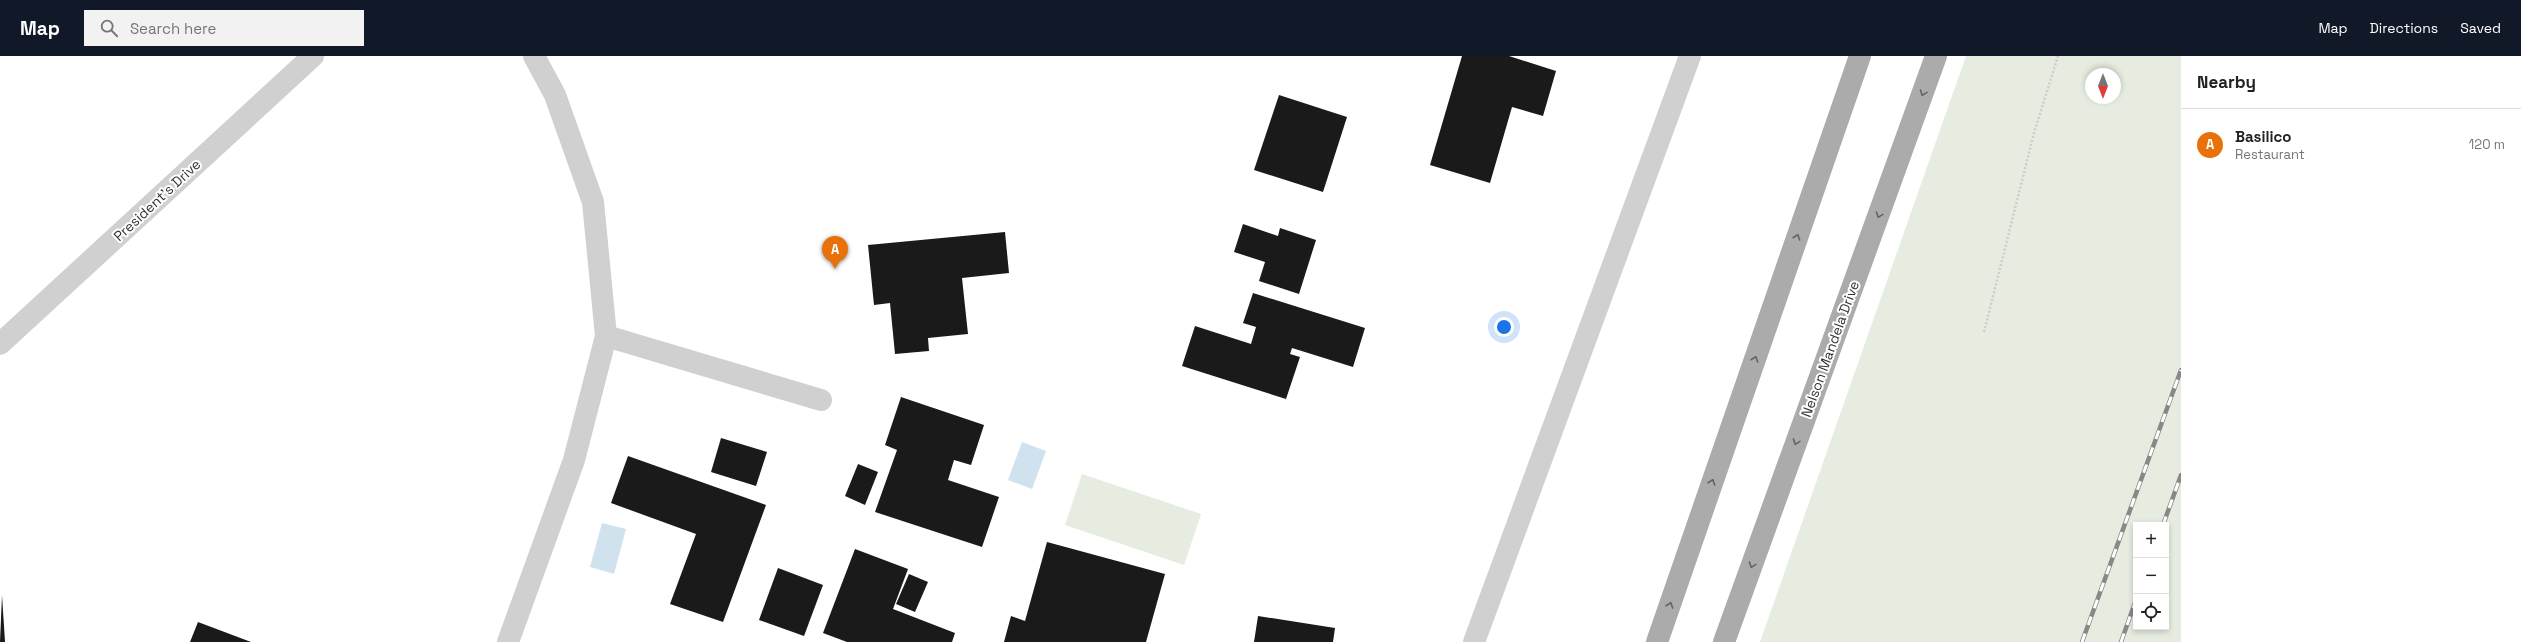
<!DOCTYPE html>
<meta charset="utf-8">
<style>
:root{--surface:#fff;--page:#f2f2f2;--text:#202124;--muted:#757577;--line:#e0e0e0;--accent:#111827}
body{margin:0;font-family:"Space Grotesk",sans-serif;background:var(--page);color:var(--text)}
.controls{position:absolute;right:12px;bottom:12px;display:grid;overflow:hidden;border-radius:0px;box-shadow:0 2px 6px #0003}
.controls button{width:36px;height:36px;display:grid;place-items:center;padding:0;border:0;border-bottom:1px solid var(--line);background:var(--surface);color:var(--text);font:20px sans-serif}
.compass{position:absolute;left:2085px;top:12px;width:36px;height:36px;border-radius:50%;background:var(--surface);box-shadow:0 2px 6px #0003;rotate:180deg}
.you{position:absolute;left:1504px;top:271px;width:14px;height:14px;margin:-10px;border:3px solid #fff;border-radius:50%;background:#1a73e8;box-shadow:0 0 0 6px #1a73e833}
.badge{display:grid;place-items:center;width:26px;height:26px;border-radius:50%;background:var(--accent);color:#fff;font-size:13px;font-weight:700}
.pin{position:absolute;translate:-50% -33px;filter:drop-shadow(0 1px 2px #0008)}
.pin::after{content:'';position:absolute;top:21px;width:14px;height:12px;background:inherit;clip-path:polygon(0 0,100% 0,50% 100%)}
.list{margin:0;padding:0;list-style:none}
h2{display:flex;justify-content:space-between;align-items:center;height:52px;margin:0;padding:0 16px;font-size:17px}
h2 small{font-size:13px;font-weight:400;color:var(--muted)}
.list li{display:grid;grid-template-columns:26px 1fr auto;gap:12px;align-items:center;box-sizing:border-box;height:72px;padding:0 16px;border-top:1px solid var(--line)}
.list b{display:block;font-size:15px;white-space:nowrap}
.list p{margin:0;font-size:13px;white-space:nowrap;color:var(--muted)}
.list em{font-size:13px;font-style:normal;color:var(--muted)}
.icon{flex:none;width:22px;height:22px;fill:none;stroke:currentColor;stroke-width:2;stroke-linecap:round;stroke-linejoin:round}
.map{position:relative;flex:none;width:2181px;height:586px;overflow:hidden}
header{display:flex;align-items:center;gap:24px;box-sizing:border-box;height:56px;padding:0 20px;background:var(--accent);color:#fff}
header strong{font-size:19px}
nav{display:flex;gap:22px;margin-inline-start:auto;font-size:14px}
.search{width:280px;height:36px;background:var(--page);display:flex;align-items:center;gap:10px;box-sizing:border-box;padding:0 14px;border-radius:0px;color:var(--muted);font-size:15px}
main{display:flex}
aside{flex:1;background:var(--surface)}
.map>svg:first-child{display:block}
</style>
<header>
<strong>Map</strong>
<div class="search"><svg class="icon" aria-label="search" viewBox="0 0 24 24"><circle cx="10" cy="10" r="6"/><path d="M15 15l6 6"/></svg>Search here</div>
<nav><a>Map</a><a>Directions</a><a>Saved</a></nav>
</header>
<main>
<div class="map">
<svg width="2181" height="586" viewBox="0 0 2181 586">
<rect width="100%" height="100%" fill="#fff"/>
<g fill="#e6ecdf" fill-rule="evenodd">
<path d="M1966,0h215v586h-421zM2091,18h24v24h-24zM2136,469h30v102h-30z"/>
<polygon points="1082,418 1201,458 1184,509 1065,469"/>
</g>
<g fill="#cfe2ee">
<polygon points="1022,386 1046,395 1032,433 1008,424"/>
<polygon points="602,467 626,473 614,518 590,511"/>
</g>
<g fill="#1a1a1a">
<polygon points="1462,0 1509,0 1556,15 1543,60 1512,51 1490,127 1430,109"/>
<polygon points="1279,39 1347,61 1323,136 1254,114"/>
<polygon points="1243,168 1278,180 1280,172 1316,184 1299,238 1259,225 1265,206 1234,196"/>
<polygon points="1005,176 1009,217 962,222 968,278 928,282 929,295 895,298 890,247 874,249 868,189"/>
<polygon points="1253,237 1365,272 1353,311 1292,292 1290,298 1300,301 1286,343 1182,310 1195,270 1251,288 1256,271 1243,267"/>
<polygon points="901,341 984,369 971,409 954,404 948,424 999,441 982,491 875,456 897,394 885,389"/>
<polygon points="721,382 767,396 756,430 711,416"/>
<polygon points="628,400 766,449 723,566 670,548 696,478 611,447"/>
<polygon points="858,408 878,416 865,449 845,440"/>
<polygon points="1047,486 1165,518 1146,586 1004,586 1011,560 1025,565"/>
<polygon points="855,493 908,513 893,553 955,577 952,586 847,586 823,577"/>
<polygon points="778,512 823,529 804,580 759,564"/>
<polygon points="909,518 928,526 915,556 896,548"/>
<polygon points="2,539 5,586 0,586"/>
<polygon points="1258,560 1335,572 1333,586 1254,586"/>
<polygon points="198,566 251,586 190,586"/>
</g>
<g fill="none" stroke-linecap="round" stroke-linejoin="round">
<polyline stroke="#cdcdcd" stroke-width="2.5" stroke-dasharray="2 2" stroke-linecap="butt" points="1984,276 2034,77 2058,0"/>
<g stroke="#d0d0d0" stroke-width="22">
<polyline points="606,280 821,344"/>
<polyline points="0,288 313,0"/>
<polyline points="508,586 574,404 606,280 593,146 555,39 534,0"/>
<polyline points="1474,586 1690,0"/>
</g>
<g stroke="#ababab" stroke-width="22">
<polyline points="1657,586 1860,0"/>
<polyline points="1724,586 1936,0"/>
</g>
<g stroke="#888" stroke-width="4.5">
<g id="rail">
<polyline points="2163,469 2181,419"/>
<polyline points="2082,586 2181,314"/>
<polyline points="2121,586 2136,544"/>
</g>
</g>
<use href="#rail" stroke="#fff" stroke-width="3" stroke-dasharray="9" stroke-linecap="butt"/>
</g>
<defs><path id="oneway-chevron" d="M-2-3.5L2.5 0L-2 3.5" fill="none" stroke-width="1.6" stroke-linecap="round" stroke-linejoin="round"/></defs>
<g stroke="#636363">
<use href="#oneway-chevron" transform="translate(1923 37) rotate(110)"/>
<use href="#oneway-chevron" transform="translate(1879 159) rotate(110)"/>
<use href="#oneway-chevron" transform="translate(1797 181) rotate(-71)"/>
<use href="#oneway-chevron" transform="translate(1755 303) rotate(-71)"/>
<use href="#oneway-chevron" transform="translate(1796 386) rotate(110)"/>
<use href="#oneway-chevron" transform="translate(1712 426) rotate(-71)"/>
<use href="#oneway-chevron" transform="translate(1752 509) rotate(110)"/>
<use href="#oneway-chevron" transform="translate(1670 549) rotate(-71)"/>
</g>
<g text-anchor="middle" stroke-width="4" stroke-linejoin="round" paint-order="stroke">
<g font-size="14" fill="#333" stroke="#fff">
<text transform="translate(157 144) rotate(-43)" y="5">President's Drive</text>
<text transform="translate(1830 293) rotate(-70)" y="5">Nelson Mandela Drive</text>
</g>
</g>
</svg>
<div class="controls">
<button>+</button>
<button>−</button>
<button><svg class="icon" aria-label="locate" viewBox="0 0 24 24"><circle cx="12" cy="12" r="6"/><path d="M12 2v4M12 18v4M2 12h4M18 12h4"/></svg></button>
</div>
<svg class="compass" viewBox="-18 -18 36 36"><path d="M0-13l5 13h-10z" fill="#e53935"/><path d="M0 13l5-13h-10z" fill="#757577"/></svg>
<div class="you"></div>
<div class="pin badge" style="left:835px;top:213px;background:#e8710a">A</div>
</div>
<aside>
<h2>Nearby<small></small></h2>
<ul class="list">
<li><span class="badge" style="background:#e8710a">A</span><div><b>Basilico</b><p>Restaurant</p></div><em>120 m</em></li>
</ul>
</aside>
</main>
